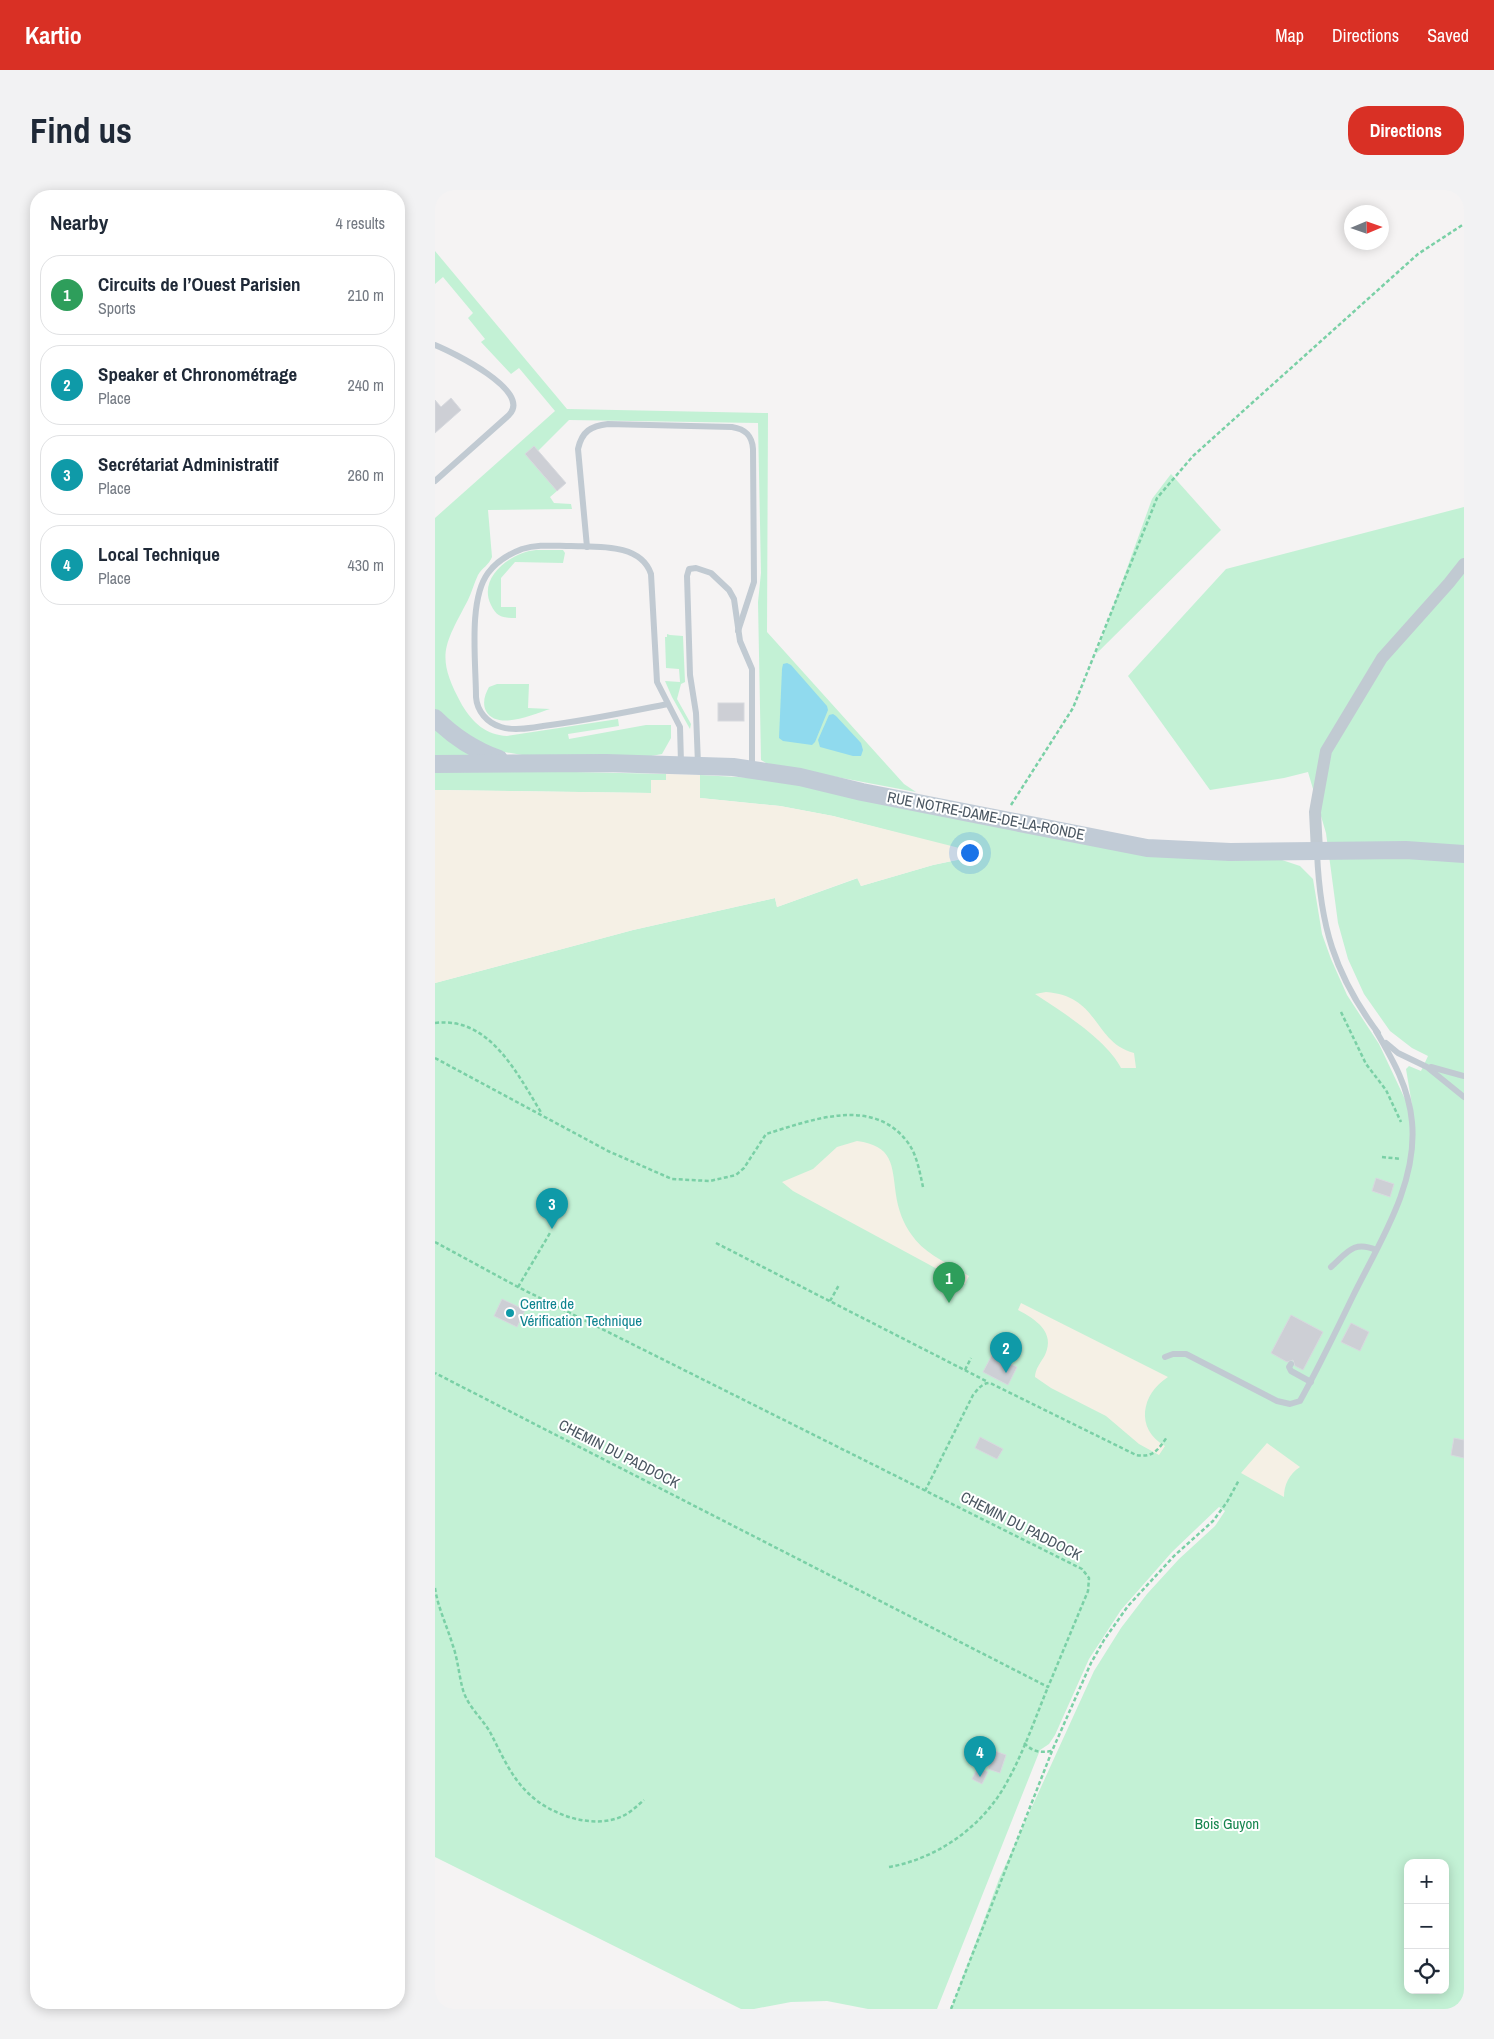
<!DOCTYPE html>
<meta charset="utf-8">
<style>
:root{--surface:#fff;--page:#f2f2f3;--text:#1f2937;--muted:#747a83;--line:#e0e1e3;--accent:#d93025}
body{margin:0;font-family:"Archivo Narrow",sans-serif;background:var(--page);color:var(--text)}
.controls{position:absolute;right:15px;bottom:15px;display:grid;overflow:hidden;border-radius:10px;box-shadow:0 2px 12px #0003}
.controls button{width:45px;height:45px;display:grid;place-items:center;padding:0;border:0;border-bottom:1px solid var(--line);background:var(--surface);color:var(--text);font:25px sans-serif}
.compass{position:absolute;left:909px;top:15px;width:45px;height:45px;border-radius:50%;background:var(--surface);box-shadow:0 2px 12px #0003;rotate:88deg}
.you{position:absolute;left:534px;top:662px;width:18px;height:18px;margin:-12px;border:4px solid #fff;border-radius:50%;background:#1a73e8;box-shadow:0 0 0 8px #1a73e833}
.badge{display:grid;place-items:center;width:32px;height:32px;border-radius:50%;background:var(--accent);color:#fff;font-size:16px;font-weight:700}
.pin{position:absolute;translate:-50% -41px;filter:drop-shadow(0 1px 2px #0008)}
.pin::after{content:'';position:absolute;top:26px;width:18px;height:15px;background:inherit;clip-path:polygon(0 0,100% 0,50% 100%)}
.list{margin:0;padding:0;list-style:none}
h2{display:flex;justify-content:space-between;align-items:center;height:65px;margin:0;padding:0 20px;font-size:21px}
h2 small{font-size:16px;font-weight:400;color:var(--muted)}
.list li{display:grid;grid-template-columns:32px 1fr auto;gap:15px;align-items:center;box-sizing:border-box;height:80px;margin:0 10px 10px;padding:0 10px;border:1px solid var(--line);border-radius:20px}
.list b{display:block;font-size:19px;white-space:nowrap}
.list p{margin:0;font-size:16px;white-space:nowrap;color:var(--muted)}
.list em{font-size:16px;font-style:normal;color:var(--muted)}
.icon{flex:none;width:28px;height:28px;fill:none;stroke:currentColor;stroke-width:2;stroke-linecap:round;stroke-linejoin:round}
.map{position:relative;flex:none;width:1029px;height:1819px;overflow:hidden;border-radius:20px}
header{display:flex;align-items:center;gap:30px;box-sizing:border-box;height:70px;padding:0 25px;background:var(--accent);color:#fff}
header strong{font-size:24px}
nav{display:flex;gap:28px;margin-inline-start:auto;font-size:18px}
.intro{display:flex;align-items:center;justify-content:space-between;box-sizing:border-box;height:120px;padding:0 30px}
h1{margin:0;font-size:35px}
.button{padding:12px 22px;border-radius:20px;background:var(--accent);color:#fff;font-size:18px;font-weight:700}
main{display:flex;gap:30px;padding:0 30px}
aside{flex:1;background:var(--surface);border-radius:20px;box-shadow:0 2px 12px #0003}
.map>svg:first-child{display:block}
</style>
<header>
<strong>Kartio</strong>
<nav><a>Map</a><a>Directions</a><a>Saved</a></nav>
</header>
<div class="intro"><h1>Find us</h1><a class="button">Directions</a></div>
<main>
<aside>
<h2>Nearby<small>4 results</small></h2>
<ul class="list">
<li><span class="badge" style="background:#2e9e5b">1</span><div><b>Circuits de l’Ouest Parisien</b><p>Sports</p></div><em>210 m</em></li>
<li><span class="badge" style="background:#0f9aa8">2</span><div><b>Speaker et Chronométrage</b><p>Place</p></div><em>240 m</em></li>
<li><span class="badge" style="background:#0f9aa8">3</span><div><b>Secrétariat Administratif</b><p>Place</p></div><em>260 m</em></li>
<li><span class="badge" style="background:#0f9aa8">4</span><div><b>Local Technique</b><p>Place</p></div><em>430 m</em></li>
</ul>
</aside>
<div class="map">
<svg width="1029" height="1819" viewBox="0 0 1029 1819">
<rect width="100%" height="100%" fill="#f5f3f3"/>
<g fill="#c3f1d5" fill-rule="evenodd">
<path d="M0,61l132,158 201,4 -1,219 137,152 12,8 -138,-26 -12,-3 -5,-3 -3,-158 3,-29 -3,-150 -189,-3 -31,31 -4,-5 -9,8 32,37 -7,6 4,6 17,1 1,5 -84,1 4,47c-3,8 -10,11 -14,18 -4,8 -6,17 -10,25 -24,46 -33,56 -6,105 11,18 24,30 45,31l111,-17 1,7 -51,8 1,5 77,-14h25v13l-9,16 -11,2h-123l-35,-6 -58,-36v-196l120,-107 -36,-43 -8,6 -30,-32 4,-3 -17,-21 5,-5 -30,-36 -8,7z"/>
<polygon points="736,284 786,340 661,464 717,309"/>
<path d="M1029,317v1502h-513l48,-130 95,-208 27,-43 26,-34 32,-35 36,-33 10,-15 -6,-4 -47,45 -51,58 -32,49 -34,76 -6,9 -9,6 -103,259h-69l-41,-8 -36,1 -37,7h-13l-306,-152v-874l198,-53 142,-32 2,9 81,-29 3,8 72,-21 49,-10 -149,-39 -53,-10 -80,-8v-23l71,4 87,17 421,63 21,7 13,13 9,55 9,25 16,36 32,49 25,53 8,8 -6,-36 3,-3 12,5 7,-15 -16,-8 -22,-17 -26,-37 -16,-35 -10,-36 -12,-90 -18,-61 -24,6 -74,12 -82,-114 98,-107zM973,1673h37v127h-37z"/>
<path d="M101,360h27l2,3 -2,10 -48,-1 -14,16v29h15v11c-14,0 -19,-1 -25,-13 -14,-28 21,-53 45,-55z"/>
<polygon points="232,444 235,445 248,446 250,492 246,494 242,509 256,534 255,539 237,507 230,491 245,492 244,479 231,478 230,447 232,447"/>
<path d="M62,494h32l-1,24 22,1c-16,5 -53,22 -64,2 -4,-8 -1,-17 3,-24z"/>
<polygon points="0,535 26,555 37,568 0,569"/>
<polygon points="0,579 231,584 231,590 216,603 0,600"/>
</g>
<g fill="#f5f0e5">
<polygon points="231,584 265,585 265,608 345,616 398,626 548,664 498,675 426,696 422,688 342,717 340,708 198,740 0,793 0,600 216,603 216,590 231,590"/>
<path d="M611,802c54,4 47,50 88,61l2,15h-15c-14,-28 -60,-57 -86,-74z"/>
<path d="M422,951c36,5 35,23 39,54 2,14 7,28 15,39 13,20 38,30 58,42l-4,8 -172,-93 -11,-9 31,-13 24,-22z"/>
<path d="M586,1113l147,74c-27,17 -33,52 -3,69l-6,9 -20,-11 -33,-28 -55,-28 -16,-11c0,-8 6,-15 10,-22 11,-23 -10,-36 -27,-45z"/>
<path d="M832,1253l33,24c-11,7 -16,18 -16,30l-43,-24z"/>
</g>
<g fill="#90daee">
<polygon points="352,473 356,475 392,516 393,520 380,552 377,555 348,551 344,548 347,479 348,474"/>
<polygon points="398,524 401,526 426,553 428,560 426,566 418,566 385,557 383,550 394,525"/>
</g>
<g fill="#cdcfd5" stroke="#d7d9de">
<polygon points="16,208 26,220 0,243 0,210 6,217"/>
<polygon points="99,256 131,293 122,301 90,264"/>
<rect x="283" y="513" width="26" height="18"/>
<polygon points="941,988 959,994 955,1007 937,1001"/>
<polygon points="67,1109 90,1120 82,1137 59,1126"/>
<polygon points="856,1125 888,1142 868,1180 860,1176 858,1170 852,1172 836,1163"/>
<polygon points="916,1133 934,1142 925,1161 906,1152"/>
<polygon points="557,1165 582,1177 573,1195 548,1182"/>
<polygon points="545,1247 568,1259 562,1269 540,1258"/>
<polygon points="1019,1248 1029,1250 1029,1268 1016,1265"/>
<polygon points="560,1561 571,1565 565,1583 553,1579"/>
<polygon points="543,1577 553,1582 547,1594 537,1589"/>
</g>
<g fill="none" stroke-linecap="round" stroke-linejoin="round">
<g stroke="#7ad0a6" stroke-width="2.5" stroke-dasharray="4 2.5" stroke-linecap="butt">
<polyline points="576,615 638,518 722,308 758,266 983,64 1029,34"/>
<polyline points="906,822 931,874 951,900 966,932"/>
<path d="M0,833c55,-7 83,52 107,91"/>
<path d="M0,868l173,93 64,28 38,2 26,-6 8,-7 22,-34c46,-14 108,-39 143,10 8,12 11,29 14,43"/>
<polyline points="947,967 966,969"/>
<polyline points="0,1052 83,1097 647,1379 654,1388 653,1401 613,1497 0,1183"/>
<polyline points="281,1053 553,1192"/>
<polyline points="83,1097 115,1043"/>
<polyline points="395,1111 404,1095"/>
<polyline points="530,1180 536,1168"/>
<path d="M490,1301l48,-96c5,-6 9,-12 17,-12l146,72c17,3 22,-5 31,-18"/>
<path d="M0,1398c3,20 12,38 18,58 5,14 6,30 10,44 5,17 19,28 27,42 11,21 21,45 38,61 22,22 65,37 95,23 8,-4 14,-10 21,-16"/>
<path d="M589,1553c9,9 16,10 28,8"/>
<path d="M454,1677c46,-8 89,-37 114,-78 19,-32 31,-68 45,-102"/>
<polyline points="516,1819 617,1561 656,1473 669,1450 693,1416 739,1366 778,1331 792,1312 804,1290"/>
</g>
<g stroke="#c1cad2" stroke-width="6">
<path d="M0,155c17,7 98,46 74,70l-74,66"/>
<path d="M152,357l-9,-98c4,-18 13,-23 30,-25l124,3c13,2 20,8 21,22l1,133 -16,49"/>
<path d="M233,514c-41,8 -83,17 -125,22 -13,2 -29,5 -42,1 -14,-4 -24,-16 -25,-30 0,-34 -8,-97 12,-124 8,-11 21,-19 34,-24 16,-5 32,-3 49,-3 26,1 70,-3 80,28l6,108 23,45 1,36"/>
<polyline points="263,574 261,523 255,485 252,386 254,379 261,378 276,383 294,400 299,409 305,451 317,479 317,578"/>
<path d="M882,662c3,73 17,122 61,181"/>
<polyline points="951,853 963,863 992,877 1029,907"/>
<polyline points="996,877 1029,886"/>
<path d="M896,1077c16,-14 22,-27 45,-17"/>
<path d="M730,1167l8,-3h13l91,47 13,3 10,-3c19,-34 36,-70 53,-105 26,-53 65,-112 59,-174 -3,-34 -19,-62 -36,-91"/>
<polyline points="856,1174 854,1177 856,1181 876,1192"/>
</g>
<polyline stroke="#c1cad2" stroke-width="12" points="882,661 880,622 891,561 947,468 1014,393 1029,374"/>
<g stroke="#c1cbd6" stroke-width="18">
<path d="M0,528c19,19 39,32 64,41"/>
<polyline points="0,574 171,573 298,577 365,587 427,602 712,658 795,662 971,660 1029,664"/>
</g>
</g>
<circle fill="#0f9aa8" stroke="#fff" stroke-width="2" cx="75" cy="1123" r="5"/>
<g text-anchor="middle" stroke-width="4" stroke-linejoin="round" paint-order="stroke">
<g font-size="15" fill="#4a5661" stroke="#fff">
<text transform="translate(551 626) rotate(11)" y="5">RUE NOTRE-DAME-DE-LA-RONDE</text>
<text transform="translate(184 1264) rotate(27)" y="5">CHEMIN DU PADDOCK</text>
<text transform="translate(586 1336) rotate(27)" y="5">CHEMIN DU PADDOCK</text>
</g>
<g font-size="15" fill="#0d838f" stroke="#fff" text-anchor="start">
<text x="85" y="1119">Centre de<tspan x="85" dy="17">Vérification Technique</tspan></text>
</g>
<g font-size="15" fill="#17864f" stroke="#fff">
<text x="792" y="1639">Bois Guyon</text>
</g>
</g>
</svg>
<div class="controls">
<button>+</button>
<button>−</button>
<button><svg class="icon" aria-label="locate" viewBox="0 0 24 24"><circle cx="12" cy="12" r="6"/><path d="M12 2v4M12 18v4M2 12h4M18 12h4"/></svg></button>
</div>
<svg class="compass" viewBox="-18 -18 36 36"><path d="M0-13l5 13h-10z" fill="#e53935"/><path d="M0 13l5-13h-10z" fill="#747a83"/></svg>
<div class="you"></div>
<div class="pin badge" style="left:514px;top:1113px;background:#2e9e5b">1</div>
<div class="pin badge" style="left:571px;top:1183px;background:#0f9aa8">2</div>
<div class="pin badge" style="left:117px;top:1039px;background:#0f9aa8">3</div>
<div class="pin badge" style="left:545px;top:1587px;background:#0f9aa8">4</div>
</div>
</main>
